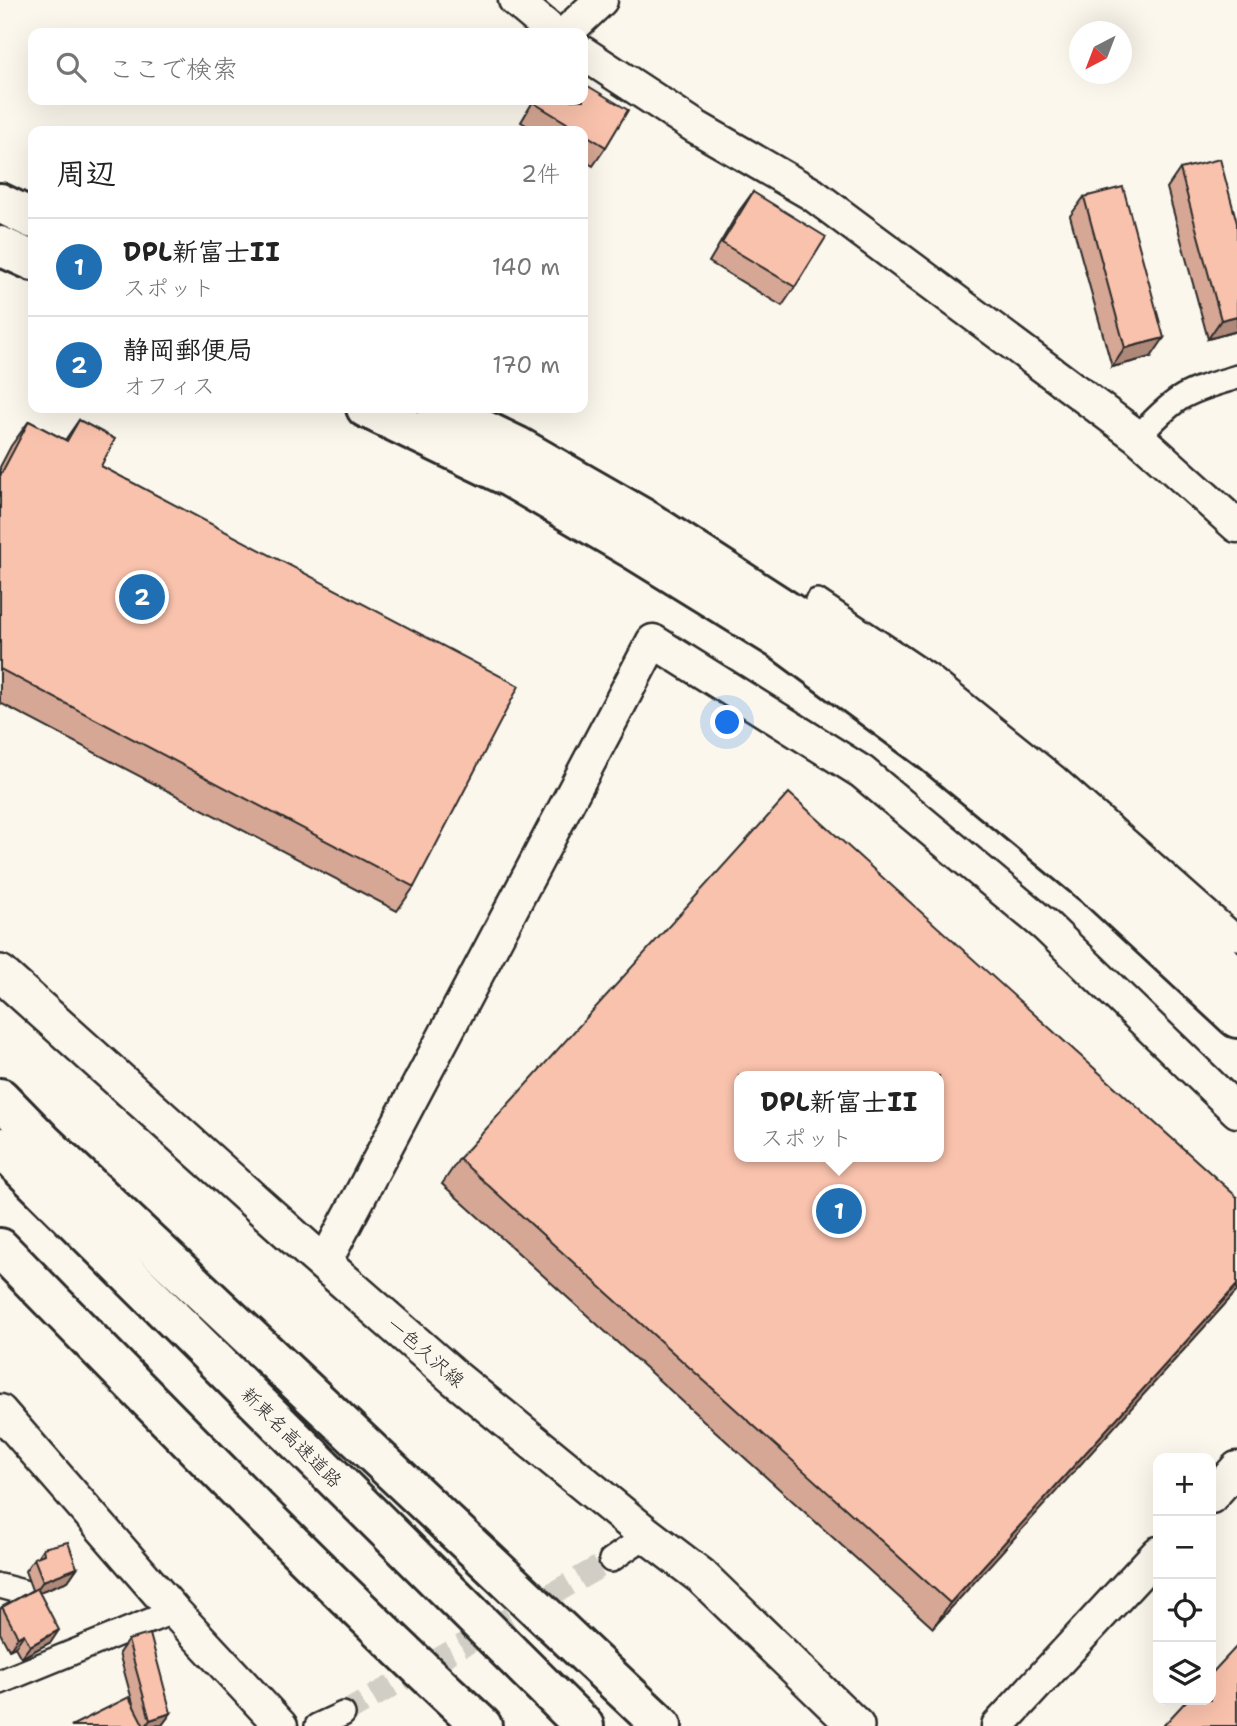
<!DOCTYPE html>
<html lang="ja">
<meta charset="utf-8">
<style>
:root{--surface:#fff;--page:#f2f2f2;--text:#222;--muted:#767676;--line:#e0e0e0;--accent:#1f6fb2}
body{margin:0;font-family:"Shantell Sans","Klee One",sans-serif;background:var(--page);color:var(--text)}
.controls{position:absolute;right:21px;bottom:21px;display:grid;overflow:hidden;border-radius:14px;box-shadow:0 7px 28px #0002}
.controls button{width:63px;height:63px;display:grid;place-items:center;padding:0;border:0;border-bottom:2px solid var(--line);background:var(--surface);color:var(--text);font:35px sans-serif}
.compass{position:absolute;left:1069px;top:21px;width:63px;height:63px;border-radius:50%;background:var(--surface);box-shadow:0 7px 28px #0002;rotate:222deg}
.you{position:absolute;left:728px;top:723px;width:24px;height:24px;margin:-18px;border:5px solid #fff;border-radius:50%;background:#1a73e8;box-shadow:0 0 0 10px #1a73e833}
.badge{display:grid;place-items:center;width:46px;height:46px;border-radius:50%;background:var(--accent);color:#fff;font-size:23px;font-weight:700}
.pin{position:absolute;translate:-50% -50%;border:4px solid #fff;box-shadow:0 2px 7px #0006}
.popup{position:absolute;left:734px;top:1071px;width:210px;height:91px;box-sizing:border-box;display:grid;place-content:center;border-radius:14px;background:var(--surface);filter:drop-shadow(0 2px 5px #0005);font-size:23px;white-space:nowrap;color:var(--muted)}
.popup b{font-size:26px;color:var(--text)}
.popup::after{content:'';position:absolute;left:50%;top:100%;margin-left:-14px;border:14px solid transparent;border-top-color:var(--surface)}
.list{margin:0;padding:0;list-style:none}
h2{display:flex;justify-content:space-between;align-items:center;height:91px;margin:0;padding:0 28px;font-size:30px}
h2 small{font-size:23px;font-weight:400;color:var(--muted)}
.list li{display:grid;grid-template-columns:46px 1fr auto;gap:21px;align-items:center;box-sizing:border-box;height:98px;padding:0 28px;border-top:2px solid var(--line)}
.list b{display:block;font-size:26px;white-space:nowrap}
.list p{margin:0;font-size:23px;white-space:nowrap;color:var(--muted)}
.list em{font-size:23px;font-style:normal;color:var(--muted)}
.icon{flex:none;width:38px;height:38px;fill:none;stroke:currentColor;stroke-width:2;stroke-linecap:round;stroke-linejoin:round}
.map{position:relative;flex:none;width:1237px;height:1726px;overflow:hidden}
.search{position:absolute;background:var(--surface);box-shadow:0 7px 28px #0002;left:28px;top:28px;width:560px;height:77px;display:flex;align-items:center;gap:18px;box-sizing:border-box;padding:0 24px;border-radius:14px;color:var(--muted);font-size:26px}
.panel{position:absolute;background:var(--surface);box-shadow:0 7px 28px #0002;left:28px;top:126px;width:560px;height:287px;border-radius:14px}
.map>svg:first-child{display:block}
</style>
<div class="map">
<svg width="1237" height="1726" viewBox="0 0 1237 1726">
<rect width="100%" height="100%" fill="#fbf7ec"/>
<filter id="ink" filterUnits="userSpaceOnUse"><feTurbulence type="fractalNoise" baseFrequency=".0143" numOctaves="2"/><feDisplacementMap in="SourceGraphic" scale="14" xChannelSelector="R" yChannelSelector="G"/><feConvolveMatrix kernelMatrix="1 2 1 2 8 2 1 2 1" color-interpolation-filters="sRGB"/></filter>
<g filter="url(#ink)">
<g fill="none" stroke-linecap="round" stroke-linejoin="round">
<polyline stroke="#d1cec5" stroke-width="23" stroke-dasharray="23 11" stroke-linecap="butt" points="343,1714 611,1560"/>
<g stroke="#2b2b2b" stroke-width="28">
<g id="street">
<path d="M1138,437c12,-13 26,-28 41,-38 17,-11 39,-16 58,-22"/>
<polyline points="817,601 929,676 1056,778 1237,938"/>
<polyline points="611,1560 647,1535"/>
<polyline points="0,1586 23,1592"/>
<polyline points="0,1682 174,1611"/>
<polyline points="317,1726 343,1714"/>
</g>
</g>
<g stroke="#2b2b2b" stroke-width="37">
<g id="secondary">
<polyline points="515,0 554,33"/>
<polyline points="566,33 601,0"/>
<polyline points="583,53 696,127 812,194 1138,437 1237,526"/>
<polyline points="324,1264 653,641 862,772 1046,926 1237,1111"/>
<polyline points="0,1411 174,1611 281,1726"/>
<polyline points="1211,1497 1237,1468"/>
<polyline points="998,1726 1158,1553"/>
</g>
</g>
<g stroke="#2b2b2b" stroke-width="40">
<polyline id="primary" points="0,973 313,1254 456,1379 647,1535 701,1576 856,1726"/>
</g>
<g stroke="#2b2b2b" stroke-width="44">
<g id="highway">
<polyline points="0,203 33,219"/>
<polyline points="0,246 33,261"/>
<polyline points="366,408 511,478 633,549 782,641 932,752 1097,888 1237,1018"/>
<polyline points="438,408 517,446 646,520 796,617 947,724 1114,866 1237,977"/>
<polyline points="0,1098 43,1142 662,1726"/>
<polyline points="0,1147 584,1726"/>
<path d="M0,1248c158,162 316,324 482,478"/>
</g>
</g>
<use href="#street" stroke="#fbf7ec" stroke-width="23"/>
<use href="#secondary" stroke="#fbf7ec" stroke-width="32"/>
<use href="#primary" stroke="#fbf7ec" stroke-width="35"/>
<use href="#highway" stroke="#fbf7ec" stroke-width="38"/>
</g>
<g fill="#d6a794" stroke="#2b2b2b" stroke-width="2">
<polygon points="534,100 583,100 606,147 593,166 583,160 583,131 536,131 521,122"/>
<polygon points="1180,169 1237,223 1237,331 1208,339 1167,188"/>
<polygon points="753,192 795,287 782,306 709,262 739,211"/>
<polygon points="1084,197 1151,357 1112,367 1070,216"/>
<polygon points="79,420 101,466 414,887 397,911 0,703 0,467 11,446 29,421 65,440"/>
<polygon points="459,1159 1237,1197 933,1628 442,1184"/>
<polygon points="43,1548 77,1568 68,1581 39,1592 51,1642 21,1658 15,1647 9,1650 0,1633 0,1609 2,1607 32,1590 25,1571 34,1558 37,1557"/>
<polygon points="128,1640 171,1713 162,1725 161,1726 71,1726 134,1707 119,1653"/>
</g>
<g fill="#ae8878" stroke="#2b2b2b" stroke-width="2">
<polygon points="1237,316 1237,331 1208,339 1221,320"/>
<polygon points="1164,338 1151,357 1112,367 1125,348"/>
<polygon points="1237,1285 1237,1291 933,1628 950,1603"/>
<polygon points="77,1568 68,1581 34,1594 43,1581"/>
<polygon points="59,1630 51,1642 21,1658 30,1646"/>
<polygon points="24,1634 15,1647 9,1650 18,1637"/>
<polygon points="171,1713 162,1725 146,1726 150,1720"/>
</g>
<g fill="#f9c2ac" stroke="#2b2b2b" stroke-width="2" fill-rule="evenodd">
<polygon points="583,83 628,110 606,147 583,133 583,131 580,131 534,103 536,100 583,100"/>
<polygon points="1220,159 1237,223 1237,316 1221,320 1180,169"/>
<polygon points="1123,187 1164,338 1125,348 1084,197"/>
<polygon points="753,192 826,237 795,287 722,243"/>
<polygon points="79,420 115,439 101,466 519,686 414,887 0,669 0,476 29,421 67,441"/>
<path d="M789,793l448,404v88l-287,318 -491,-444zM739,1076h200v81h-200z"/>
<polygon points="68,1542 77,1568 43,1581 34,1558 44,1554 43,1548"/>
<polygon points="37,1588 59,1630 30,1646 24,1634 18,1637 2,1607"/>
<polygon points="150,1634 171,1713 150,1720 128,1640"/>
<polygon points="1237,1646 1237,1726 1163,1726 1187,1700 1211,1700 1211,1674"/>
<polygon points="129,1697 144,1726 71,1726"/>
</g>
</g>
<g text-anchor="middle" stroke-width="7" stroke-linejoin="round" paint-order="stroke">
<g font-size="19" fill="#2b2b2b" stroke="#fbf7ec">
<text transform="translate(426 1352) rotate(41)" y="7">一色久沢線</text>
<text transform="translate(292 1437) rotate(45)" y="7">新東名高速道路</text>
</g>
</g>
</svg>
<div class="controls">
<button>+</button>
<button>−</button>
<button><svg class="icon" aria-label="locate" viewBox="0 0 24 24"><circle cx="12" cy="12" r="6"/><path d="M12 2v4M12 18v4M2 12h4M18 12h4"/></svg></button>
<button><svg class="icon" aria-label="layers" viewBox="0 0 24 24"><path d="M12 4l9 5-9 5-9-5zM3 14l9 5 9-5"/></svg></button>
</div>
<svg class="compass" viewBox="-18 -18 36 36"><path d="M0-13l5 13h-10z" fill="#e53935"/><path d="M0 13l5-13h-10z" fill="#767676"/></svg>
<div class="you"></div>
<div class="pin badge" style="left:839px;top:1211px">1</div>
<div class="popup"><b>DPL新富士II</b>スポット</div>
<div class="pin badge" style="left:142px;top:597px">2</div>
<div class="search"><svg class="icon" aria-label="search" viewBox="0 0 24 24"><circle cx="10" cy="10" r="6"/><path d="M15 15l6 6"/></svg>ここで検索</div>
<section class="panel">
<h2>周辺<small>2件</small></h2>
<ul class="list">
<li><span class="badge">1</span><div><b>DPL新富士II</b><p>スポット</p></div><em>140 m</em></li>
<li><span class="badge">2</span><div><b>静岡郵便局</b><p>オフィス</p></div><em>170 m</em></li>
</ul>
</section>
</div>
